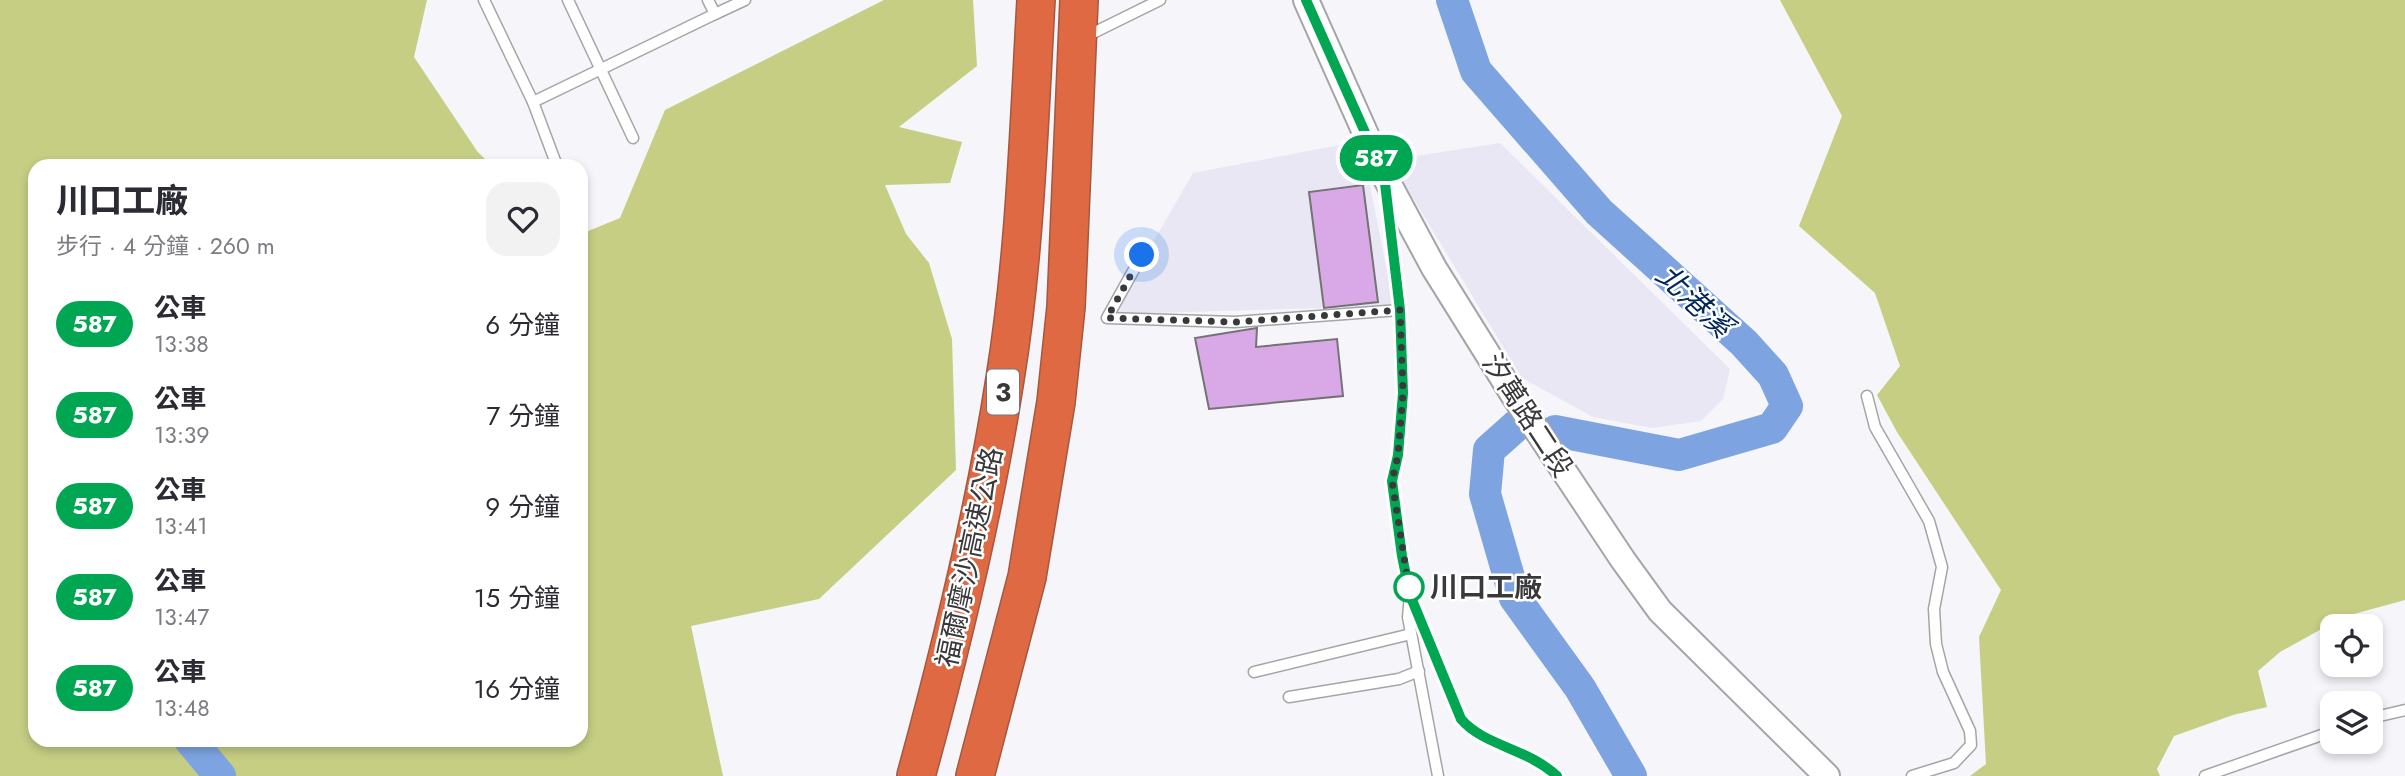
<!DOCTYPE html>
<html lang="zh-TW">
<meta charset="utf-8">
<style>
body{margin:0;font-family:Jost,"Noto Sans TC",sans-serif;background:#f2f2f3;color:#2b2b33;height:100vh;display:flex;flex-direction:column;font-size:26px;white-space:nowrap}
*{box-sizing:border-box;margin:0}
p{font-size:23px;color:#7c7c81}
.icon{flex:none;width:38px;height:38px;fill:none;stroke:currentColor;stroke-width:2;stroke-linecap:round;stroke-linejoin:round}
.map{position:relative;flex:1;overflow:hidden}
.side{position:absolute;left:28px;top:159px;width:560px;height:588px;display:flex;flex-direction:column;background:#fff;border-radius:21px;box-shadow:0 4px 10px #0003}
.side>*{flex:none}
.badge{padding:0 14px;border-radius:23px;font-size:24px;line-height:46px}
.controls{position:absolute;left:2320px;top:614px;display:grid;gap:14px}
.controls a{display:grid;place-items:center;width:63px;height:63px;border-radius:14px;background:#fff;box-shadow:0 4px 10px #0003;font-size:35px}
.you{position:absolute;width:35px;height:35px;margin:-18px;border:5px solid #fff;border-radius:50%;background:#1a73e8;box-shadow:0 0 0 10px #1a73e833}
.map>.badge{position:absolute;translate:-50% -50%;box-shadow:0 0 0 4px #fff}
.round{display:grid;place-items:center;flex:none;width:74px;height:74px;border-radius:21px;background:#f2f2f3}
.headline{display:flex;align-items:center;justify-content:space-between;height:119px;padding:0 28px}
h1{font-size:33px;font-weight:800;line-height:52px}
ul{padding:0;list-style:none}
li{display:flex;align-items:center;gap:21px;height:91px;padding:0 28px}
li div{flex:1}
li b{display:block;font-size:26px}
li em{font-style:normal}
li .badge{min-width:77px;font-weight:700;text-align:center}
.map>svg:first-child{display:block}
.built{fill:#e8e7f3}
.forest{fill:#c5ce83}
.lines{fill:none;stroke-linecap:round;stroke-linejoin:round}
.river{stroke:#7da4e0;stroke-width:32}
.building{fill:#d8a9e6;stroke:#757276;stroke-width:2}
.service-casing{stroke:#a5a5a9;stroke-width:13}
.tertiary-casing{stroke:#a5a5a9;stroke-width:28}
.motorway-casing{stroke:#a45840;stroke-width:40}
.service{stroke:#fff;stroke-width:10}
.tertiary{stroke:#fff;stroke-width:24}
.motorway{stroke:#de6943;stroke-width:37}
.line-casing{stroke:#fff;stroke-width:16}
.line{stroke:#00a651;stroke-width:10}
.walk{stroke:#39393b;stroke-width:7;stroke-dasharray:0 12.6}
.stop-dot{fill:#fff;stroke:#00a651;stroke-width:3.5}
.labels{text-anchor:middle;stroke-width:5;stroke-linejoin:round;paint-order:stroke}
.shield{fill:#fff;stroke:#747476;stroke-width:2}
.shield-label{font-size:26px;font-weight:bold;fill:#39393b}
.street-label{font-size:28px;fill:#39393b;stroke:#fff}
.stop-label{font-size:28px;font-weight:bold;fill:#39393b;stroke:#fff;text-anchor:start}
.water-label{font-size:30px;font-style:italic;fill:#02275b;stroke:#fff}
</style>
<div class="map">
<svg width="2405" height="776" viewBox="0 0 2405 776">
<rect width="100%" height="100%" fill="#f5f5fa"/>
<g class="built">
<polygon points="1361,141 1394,306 1117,314 1152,244 1193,173"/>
<polygon points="1500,143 1730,369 1723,399 1701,421 1652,428 1593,417 1522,378 1390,160"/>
</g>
<g class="forest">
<polygon points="0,0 427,0 414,57 477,151 492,166 35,166 35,740 581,740 581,234 620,218 665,110 884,0 973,0 977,66 899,127 962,142 950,183 885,185 906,234 929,263 952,339 956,470 819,599 691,626 723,776 0,776"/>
<polygon points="1780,0 2405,0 2405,600 2343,617 2280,652 2258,671 2267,707 2233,715 2174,736 2157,769 2160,776 1970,776 1986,764 1979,637 2001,590 1897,432 1877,395 1900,366 1875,293 1799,226 1842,116"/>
</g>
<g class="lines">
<g class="river">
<polyline points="1452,0 1476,71 1599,212 1744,343 1773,375 1787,406 1772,428 1679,455 1555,431"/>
<polyline points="1517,425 1489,450 1485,494 1515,598 1580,688 1631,776"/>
<polyline points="190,740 220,776"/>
</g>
</g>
<g class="building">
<polygon points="1363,185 1378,302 1324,308 1309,192"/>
<polygon points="1257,328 1256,347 1337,339 1343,396 1209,409 1195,338"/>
</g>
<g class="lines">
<defs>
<g id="service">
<polyline points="484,0 533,102 557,166"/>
<polyline points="568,0 633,138"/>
<polyline points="715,14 745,0"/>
<polyline points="1093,33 1160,0"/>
<polyline points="533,102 715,14 708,0"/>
<path d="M1387 196 1400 310 1403 393 1398 455 1392 481 1402 556 1410 595 1461 719C1485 746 1526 748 1557 776"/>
<polyline points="1142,255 1107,318 1235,322 1400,310"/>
<polyline points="1867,396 1875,427 1929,521 1942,567 1934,609 1936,644 1943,672 1970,731 1971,745 1954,763 1912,776"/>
<polyline points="1410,596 1408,617 1438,776"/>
<polyline points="1254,672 1411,634"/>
<polyline points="1289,697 1399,679 1419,671"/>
<polyline points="2371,718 2405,710"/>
<polyline points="2205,776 2333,731"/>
</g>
<polyline id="tertiary" points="1306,0 1384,175 1434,268 1512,393 1623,560 1660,611 1827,776"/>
<g id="motorway">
<path d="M916 776C952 645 984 514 1005 379 1025 256 1029 125 1036 0"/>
<polyline points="975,776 1027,577 1056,402 1066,307 1079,0"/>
</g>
</defs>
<use href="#service" class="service-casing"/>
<use href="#tertiary" class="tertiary-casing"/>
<use href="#motorway" class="motorway-casing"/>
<use href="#service" class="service"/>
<use href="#tertiary" class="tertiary"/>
<use href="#motorway" class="motorway"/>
</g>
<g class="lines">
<defs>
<path id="line" d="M1306 0 1384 175 1400 310 1403 393 1398 455 1392 481 1402 556 1410 595 1461 719C1484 746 1527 748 1557 776"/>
</defs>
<use href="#line" class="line-casing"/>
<use href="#line" class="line"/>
<polyline class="walk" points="1142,255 1107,318 1235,322 1400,310 1403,393 1398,455 1392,481 1410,595 1409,587"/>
</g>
<circle class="stop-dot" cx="1409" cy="587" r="14"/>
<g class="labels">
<rect class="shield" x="987" y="369.5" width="32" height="45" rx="5"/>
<g class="shield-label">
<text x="1003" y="401">3</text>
</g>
<g class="street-label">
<text transform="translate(1528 415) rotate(57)" y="10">汐萬路二段</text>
<text transform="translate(969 557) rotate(-78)" y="10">福爾摩沙高速公路</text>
</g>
<g class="stop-label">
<text x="1430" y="597">川口工廠</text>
</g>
<g class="water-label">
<text transform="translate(1694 301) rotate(43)" y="10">北港溪</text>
</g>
</g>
</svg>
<div class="controls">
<a><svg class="icon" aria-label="locate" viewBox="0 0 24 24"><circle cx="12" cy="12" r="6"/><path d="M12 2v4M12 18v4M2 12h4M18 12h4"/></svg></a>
<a><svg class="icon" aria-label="layers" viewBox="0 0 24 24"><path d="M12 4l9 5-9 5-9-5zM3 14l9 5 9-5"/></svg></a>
</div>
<div class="you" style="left:1142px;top:255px"></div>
<b class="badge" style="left:1376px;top:158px;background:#00a651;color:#fff">587</b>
<section class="side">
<div class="headline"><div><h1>川口工廠</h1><p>步行 · 4 分鐘 · 260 m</p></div><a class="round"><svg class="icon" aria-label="heart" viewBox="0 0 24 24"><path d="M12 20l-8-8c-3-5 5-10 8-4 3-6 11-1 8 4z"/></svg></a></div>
<ul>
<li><span class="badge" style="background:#00a651;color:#fff">587</span><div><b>公車</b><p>13:38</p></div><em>6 分鐘</em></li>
<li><span class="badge" style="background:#00a651;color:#fff">587</span><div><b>公車</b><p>13:39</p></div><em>7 分鐘</em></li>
<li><span class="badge" style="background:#00a651;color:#fff">587</span><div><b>公車</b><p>13:41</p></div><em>9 分鐘</em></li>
<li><span class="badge" style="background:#00a651;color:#fff">587</span><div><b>公車</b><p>13:47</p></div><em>15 分鐘</em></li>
<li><span class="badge" style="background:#00a651;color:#fff">587</span><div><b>公車</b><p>13:48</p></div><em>16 分鐘</em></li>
</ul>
</section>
</div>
